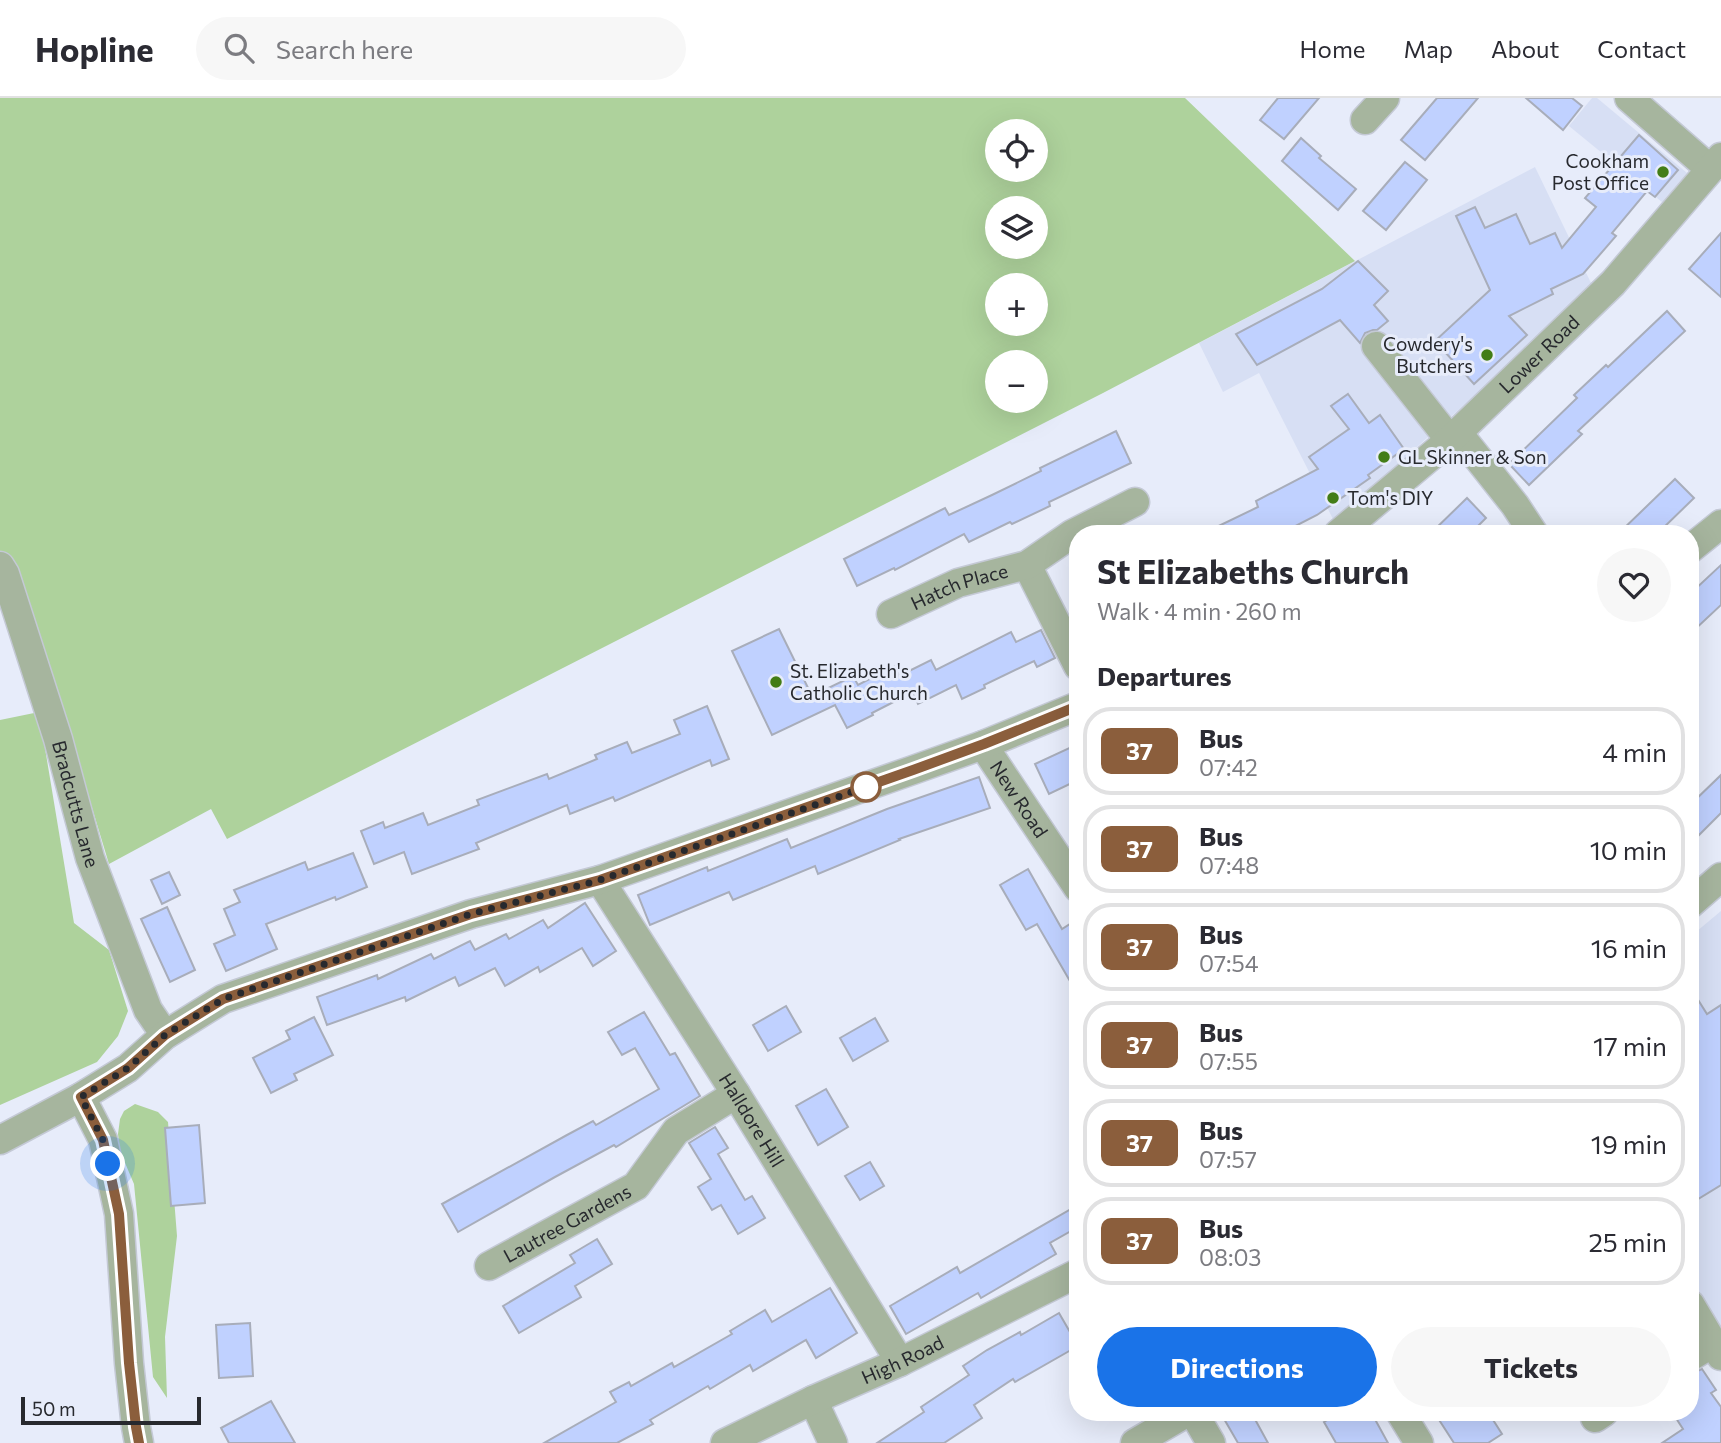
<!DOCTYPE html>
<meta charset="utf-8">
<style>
body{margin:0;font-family:Commissioner,sans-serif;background:#f7f7f7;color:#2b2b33;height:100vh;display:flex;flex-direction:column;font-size:26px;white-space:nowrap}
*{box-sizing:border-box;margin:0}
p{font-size:23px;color:#7c7c81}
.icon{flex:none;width:38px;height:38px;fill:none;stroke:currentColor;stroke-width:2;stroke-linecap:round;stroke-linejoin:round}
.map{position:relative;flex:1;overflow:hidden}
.drawer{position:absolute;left:1069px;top:427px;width:630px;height:896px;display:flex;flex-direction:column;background:#fff;border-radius:28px;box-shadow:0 7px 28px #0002}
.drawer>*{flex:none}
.badge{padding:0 14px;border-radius:10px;font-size:24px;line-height:46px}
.controls{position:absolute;left:985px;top:21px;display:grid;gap:14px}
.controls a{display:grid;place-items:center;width:63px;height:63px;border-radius:50%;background:#fff;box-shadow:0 7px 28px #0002;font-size:35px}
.scale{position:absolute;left:21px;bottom:18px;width:180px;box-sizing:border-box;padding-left:7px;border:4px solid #27292e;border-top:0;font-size:19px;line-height:24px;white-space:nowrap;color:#27292e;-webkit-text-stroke:5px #e7ecfa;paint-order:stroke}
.you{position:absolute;width:35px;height:35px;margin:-18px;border:5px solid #fff;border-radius:50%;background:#1a73e8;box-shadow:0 0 0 10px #1a73e833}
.map>.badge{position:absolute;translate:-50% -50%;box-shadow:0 0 0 4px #fff}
h2{padding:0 28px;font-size:26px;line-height:63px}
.round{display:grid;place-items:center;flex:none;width:74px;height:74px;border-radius:37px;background:#f7f7f7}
.overview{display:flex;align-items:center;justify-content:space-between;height:119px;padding:0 28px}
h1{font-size:33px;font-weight:700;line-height:52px}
.cta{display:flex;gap:14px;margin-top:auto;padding:14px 28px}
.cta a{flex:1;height:80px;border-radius:42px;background:#1a73e8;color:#fff;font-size:28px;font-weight:700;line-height:80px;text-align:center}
.cta a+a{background:#f7f7f7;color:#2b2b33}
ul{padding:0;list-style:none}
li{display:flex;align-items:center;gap:21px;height:88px;margin:0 14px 10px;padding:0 14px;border:4px solid #e1e1e2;border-radius:28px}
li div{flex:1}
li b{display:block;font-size:26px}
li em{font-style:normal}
li .badge{min-width:77px;font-weight:700;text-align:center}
header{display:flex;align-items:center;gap:42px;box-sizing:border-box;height:98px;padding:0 35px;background:#fff;border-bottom:2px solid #e1e1e2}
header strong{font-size:33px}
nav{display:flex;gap:38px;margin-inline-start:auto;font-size:24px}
.search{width:490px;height:63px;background:#f7f7f7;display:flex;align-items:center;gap:18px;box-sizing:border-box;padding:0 24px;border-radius:38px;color:#7c7c81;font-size:26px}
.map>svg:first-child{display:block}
.built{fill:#d7dff4}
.green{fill:#aed29c;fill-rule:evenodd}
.building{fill:#c0d1ff;stroke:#a8adba;stroke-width:2}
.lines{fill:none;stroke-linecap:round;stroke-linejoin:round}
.minor-casing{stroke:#c4c9d5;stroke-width:31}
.minor{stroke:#a6b59e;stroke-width:28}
.line-casing{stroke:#fff;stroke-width:16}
.line{stroke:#8b5e3c;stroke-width:10}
.walk{stroke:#27292e;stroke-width:7;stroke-dasharray:0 12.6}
.poi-dot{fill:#437d16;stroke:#e7ecfa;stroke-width:2.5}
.stop-dot{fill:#fff;stroke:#8b5e3c;stroke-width:3.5}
.labels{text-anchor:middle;stroke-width:6;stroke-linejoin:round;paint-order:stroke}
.poi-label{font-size:19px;fill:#27292e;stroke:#e7ecfa;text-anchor:start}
.street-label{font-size:19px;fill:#27292e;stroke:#e7ecfa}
</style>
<header>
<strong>Hopline</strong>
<div class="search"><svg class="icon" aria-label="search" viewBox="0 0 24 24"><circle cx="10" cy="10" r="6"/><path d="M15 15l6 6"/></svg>Search here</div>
<nav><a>Home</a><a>Map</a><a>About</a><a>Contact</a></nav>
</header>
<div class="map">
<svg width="1721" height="1345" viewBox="0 0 1721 1345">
<rect width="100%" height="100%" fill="#e7ecfa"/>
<g class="built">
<polygon points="1592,0 1597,0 1687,75 1662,104 1569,28"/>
<polygon points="1535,69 1591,185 1537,242 1334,423 1259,275 1223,294 1199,245"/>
<polygon points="1721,813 1721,1231 1691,1178 1690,839"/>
</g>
<g class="green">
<path d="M0 0H1185L1355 163 1103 295 227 741 211 711 109 766 74 650 0 454ZM998 33H1036V72H998ZM998 110H1036V149H998ZM998 187H1036V226H998ZM998 264H1036V303H998Z"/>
<polygon points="39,614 74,825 109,852 128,913 118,938 97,964 0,1007 0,622"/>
<polygon points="135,1006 158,1014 168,1024 177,1138 165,1239 167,1300 153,1279 134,1086 120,1053 118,1036 120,1021 124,1013"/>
</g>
<g class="building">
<polygon points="1278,0 1319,0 1284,41 1260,22"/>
<polygon points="1437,0 1478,0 1425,62 1401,42"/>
<polygon points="1526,0 1572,0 1582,8 1563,32"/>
<polygon points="1639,37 1678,72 1655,99 1647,93 1612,135 1616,138 1583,176 1551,191 1553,196 1509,218 1527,237 1474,286 1435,243 1490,192 1456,118 1475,109 1485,130 1516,116 1530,146 1555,135 1562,150 1596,109 1585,100"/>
<polygon points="1301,40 1321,58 1319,60 1356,91 1338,112 1282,63"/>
<polygon points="1405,64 1427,82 1386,132 1363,113"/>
<polygon points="1721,135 1721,199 1689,171"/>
<polygon points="1358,163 1388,193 1374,207 1388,223 1377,232 1373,232 1365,235 1360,245 1340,222 1257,267 1236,236 1322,191"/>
<polygon points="1667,213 1685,233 1578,333 1582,336 1529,387 1509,366 1577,300 1574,297 1606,267 1608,269"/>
<polygon points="1348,296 1369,325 1380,317 1404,351 1368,377 1370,380 1317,417 1280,436 1202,436 1258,409 1256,403 1318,371 1309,359 1349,331 1331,308"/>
<polygon points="1116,333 1131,365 1049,404 1050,408 1012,426 1010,424 969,444 964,436 895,472 894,470 857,488 844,461 945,410 949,417 992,397 1041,373 1040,370"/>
<polygon points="1675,381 1694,400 1657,436 1618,436"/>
<polygon points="1467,400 1486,420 1470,436 1430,436"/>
<polygon points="1721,467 1721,507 1690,536 1690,496"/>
<polygon points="779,531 812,598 853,578 858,587 895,568 899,578 931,562 936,572 1011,534 1016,544 1041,532 1055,560 1037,569 1034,563 984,587 985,590 962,601 956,587 918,606 913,594 872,615 873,617 847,630 835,607 772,637 732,553"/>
<polygon points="707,608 729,661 712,668 710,662 615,703 613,699 570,716 567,707 476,745 479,751 412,776 404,754 374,766 361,733 383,724 385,730 423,715 428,727 479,707 477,702 547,676 549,681 597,661 595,657 627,644 632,655 680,636 674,622"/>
<polygon points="1078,646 1078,682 1049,696 1035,666"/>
<polygon points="1721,677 1721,715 1690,746 1690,707"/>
<polygon points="979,679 990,710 899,741 900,742 818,776 815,768 733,802 729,794 650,827 638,797 707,769 708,773 787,741 791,750 887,711"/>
<polygon points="353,755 367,789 336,802 335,799 266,826 277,851 226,873 214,846 235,837 224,811 240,804 234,792 305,764 308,772"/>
<polygon points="1028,771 1062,831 1070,826 1078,840 1078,897 1037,826 1026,832 1000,787"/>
<polygon points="169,774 180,797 162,806 151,782"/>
<polygon points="585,805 616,853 593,868 582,850 540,874 538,869 505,888 495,870 459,888 455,879 406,903 405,899 327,927 317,899 377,877 378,881 431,856 434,861 470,843 475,852 506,836 509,841 543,822 548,830"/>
<polygon points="167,809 195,872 170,884 141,821"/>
<polygon points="1690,889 1707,916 1721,907 1721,1087 1690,1106"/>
<polygon points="786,908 801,934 768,953 753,927"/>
<polygon points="644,914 670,957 675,955 700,998 616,1049 614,1047 555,1079 458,1134 442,1106 567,1037 593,1023 596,1027 659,991 635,950 622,957 608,934"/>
<polygon points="314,919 333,957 294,976 297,982 271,995 253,960 290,941 286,933"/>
<polygon points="875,920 888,943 853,963 840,940"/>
<polygon points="826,991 848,1029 818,1047 796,1008"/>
<polygon points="199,1027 205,1105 171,1108 165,1030"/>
<polygon points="715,1029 728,1050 718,1056 745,1102 752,1098 765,1120 738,1136 721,1107 712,1112 698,1089 711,1081 689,1045"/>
<polygon points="870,1064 884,1088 860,1102 845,1078"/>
<polygon points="1078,1107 1078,1129 1050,1145 1056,1156 981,1200 978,1195 906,1236 890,1208 957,1169 960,1175"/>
<polygon points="597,1141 612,1166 575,1188 581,1199 519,1235 503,1208 575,1165 570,1157"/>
<polygon points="830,1190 857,1235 816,1260 806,1242 753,1273 750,1267 710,1291 708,1288 650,1322 653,1326 617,1345 544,1345 616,1304 610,1294 629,1284 631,1288 672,1265 674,1269 732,1236 730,1233 765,1212 772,1224"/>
<polygon points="1059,1215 1078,1248 1015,1284 1013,1281 974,1307 982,1320 944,1345 877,1345 924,1314 921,1309 969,1277 963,1268 987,1252 1020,1234 1021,1237"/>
<polygon points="250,1225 253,1278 219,1280 216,1227"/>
<polygon points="1702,1271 1716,1292 1711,1295 1721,1309 1721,1345 1662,1345 1683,1331 1672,1314 1690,1314 1690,1276"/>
<polygon points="271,1303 295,1345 229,1345 221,1330"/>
<polygon points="1220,1314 1251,1314 1268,1345 1238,1345"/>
<polygon points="1341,1314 1371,1314 1388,1345 1336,1345 1324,1324"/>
<polygon points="1434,1314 1488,1314 1502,1336 1488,1345 1454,1345"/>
</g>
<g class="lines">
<defs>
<g id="minor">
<polyline points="1629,0 1710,71"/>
<polyline points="1365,22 1385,0"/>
<polyline points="1376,248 1450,342"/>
<polyline points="1458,335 1515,407 1534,436"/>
<path id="s1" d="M1338 436 1450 342 1613 185 1721 59"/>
<polyline points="1690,451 1721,426"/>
<polyline points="1027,467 1078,568"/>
<path id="s2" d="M0 468 5 476 58 641 90 760 148 912 165 937"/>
<path id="s3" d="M891 516 958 485 1027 467 1072 436 1135 404"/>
<path id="s4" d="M983 647 1078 790"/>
<path id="s5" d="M600 782 736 996 900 1264"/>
<polyline points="1690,806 1721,779"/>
<polyline points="81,999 103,1042 119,1116 129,1265 136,1329 139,1345"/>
<polyline points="0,1042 81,999 128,970 165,937 223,901 471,816 600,782 913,672 983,647 1078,608"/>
<path id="s6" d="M489 1168 636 1088 676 1033 736 996"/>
<polyline points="1690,1206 1721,1258"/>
<polyline points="1690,1259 1713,1245"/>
<polyline points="813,1302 833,1345"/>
<polyline points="1193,1314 1211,1345"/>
<polyline points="1400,1314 1419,1345"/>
<polyline points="1595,1320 1604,1314"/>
<path id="s7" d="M725 1345 813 1302 900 1264 1078 1175"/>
<polyline points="1135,1345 1188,1314"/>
</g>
</defs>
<use href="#minor" class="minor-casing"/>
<use href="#minor" class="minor"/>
</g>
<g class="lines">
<defs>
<polyline id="line" points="139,1345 136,1329 129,1265 119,1116 103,1042 81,999 128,970 165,937 223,901 471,816 600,782 913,672 984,646 1078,608"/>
</defs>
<use href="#line" class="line-casing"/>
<use href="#line" class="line"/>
<polyline class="walk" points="108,1066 103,1042 81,999 128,970 165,937 223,901 471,816 600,782 866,689"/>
</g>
<g class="poi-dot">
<circle cx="1663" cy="74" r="7"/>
<circle cx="1487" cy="257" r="7"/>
<circle cx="1384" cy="359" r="7"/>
<circle cx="1333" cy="400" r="7"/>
<circle cx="776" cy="584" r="7"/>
</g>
<circle class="stop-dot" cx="866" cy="689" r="14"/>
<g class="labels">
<g class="poi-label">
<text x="1649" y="70" text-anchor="end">Cookham<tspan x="1649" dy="22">Post Office</tspan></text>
<text x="1473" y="253" text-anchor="end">Cowdery's<tspan x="1473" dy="22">Butchers</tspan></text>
<text x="1398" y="366">GL Skinner &amp; Son</text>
<text x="1347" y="407">Tom's DIY</text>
<text x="790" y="580">St. Elizabeth's<tspan x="790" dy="22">Catholic Church</tspan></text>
</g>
<g class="street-label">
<text dy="7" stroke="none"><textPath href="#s1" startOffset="270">Lower Road</textPath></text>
<text dy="7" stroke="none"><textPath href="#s3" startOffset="74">Hatch Place</textPath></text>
<text dy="7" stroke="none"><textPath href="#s4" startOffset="65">New Road</textPath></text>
<text dy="7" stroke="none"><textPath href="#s2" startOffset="250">Bradcutts Lane</textPath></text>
<text dy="7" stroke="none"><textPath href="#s5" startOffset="284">Halldore Hill</textPath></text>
<text dy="7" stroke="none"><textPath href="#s6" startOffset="89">Lautree Gardens</textPath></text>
<text dy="7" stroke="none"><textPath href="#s7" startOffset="196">High Road</textPath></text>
</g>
</g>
</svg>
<div class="controls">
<a><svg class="icon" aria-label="locate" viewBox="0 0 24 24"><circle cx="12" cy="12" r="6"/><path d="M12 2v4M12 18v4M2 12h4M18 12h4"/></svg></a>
<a><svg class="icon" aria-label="layers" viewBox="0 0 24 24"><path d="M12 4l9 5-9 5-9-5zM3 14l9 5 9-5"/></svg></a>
<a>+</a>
<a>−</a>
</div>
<div class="scale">50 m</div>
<div class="you" style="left:108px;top:1066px"></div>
<section class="drawer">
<div class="overview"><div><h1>St Elizabeths Church</h1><p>Walk · 4 min · 260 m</p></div><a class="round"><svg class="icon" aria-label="heart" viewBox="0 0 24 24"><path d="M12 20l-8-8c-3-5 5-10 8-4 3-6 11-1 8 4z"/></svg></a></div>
<h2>Departures</h2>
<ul>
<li><span class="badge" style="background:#8b5e3c;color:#fff">37</span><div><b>Bus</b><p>07:42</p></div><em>4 min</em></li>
<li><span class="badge" style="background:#8b5e3c;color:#fff">37</span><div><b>Bus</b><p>07:48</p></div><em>10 min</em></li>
<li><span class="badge" style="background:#8b5e3c;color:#fff">37</span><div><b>Bus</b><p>07:54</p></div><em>16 min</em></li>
<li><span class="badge" style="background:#8b5e3c;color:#fff">37</span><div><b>Bus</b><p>07:55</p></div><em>17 min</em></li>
<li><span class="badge" style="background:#8b5e3c;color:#fff">37</span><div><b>Bus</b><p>07:57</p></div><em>19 min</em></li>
<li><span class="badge" style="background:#8b5e3c;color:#fff">37</span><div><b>Bus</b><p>08:03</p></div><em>25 min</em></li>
</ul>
<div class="cta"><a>Directions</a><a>Tickets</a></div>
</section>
</div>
